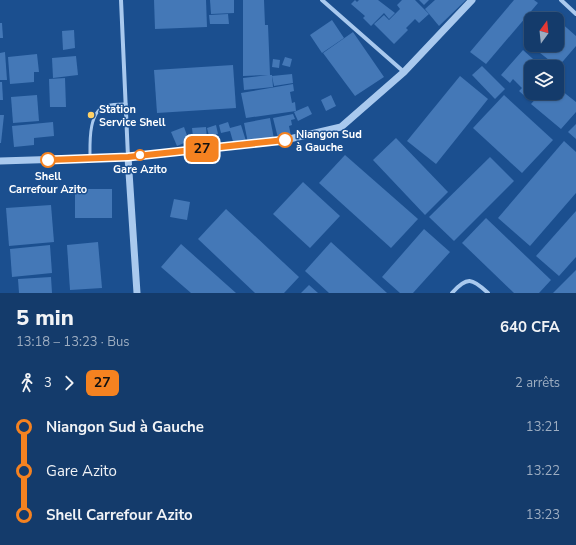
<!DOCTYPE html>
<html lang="fr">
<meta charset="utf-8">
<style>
body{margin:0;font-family:"Nunito Sans",sans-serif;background:#1d4271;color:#f1f3f6;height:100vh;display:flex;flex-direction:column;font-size:15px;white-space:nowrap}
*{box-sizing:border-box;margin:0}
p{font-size:13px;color:#9dadc1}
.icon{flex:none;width:22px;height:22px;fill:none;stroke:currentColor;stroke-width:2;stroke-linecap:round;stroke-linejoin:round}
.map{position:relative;height:293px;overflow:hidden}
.side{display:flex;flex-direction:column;background:#143b6b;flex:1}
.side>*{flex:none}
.badge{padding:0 8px;border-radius:6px;font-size:14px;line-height:26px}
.needle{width:26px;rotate:15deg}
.fabs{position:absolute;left:524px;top:12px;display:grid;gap:8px}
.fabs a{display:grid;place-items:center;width:40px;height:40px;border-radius:8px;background:#143b6b;box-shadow:0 1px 3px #0004,0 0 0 1px #33557e;font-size:20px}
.map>.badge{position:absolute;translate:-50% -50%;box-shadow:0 0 0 2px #fff}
.legs{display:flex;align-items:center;gap:6px;height:44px;padding:0 16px;font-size:13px}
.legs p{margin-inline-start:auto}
.headline{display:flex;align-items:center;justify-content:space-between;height:68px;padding:0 16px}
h1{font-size:22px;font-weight:800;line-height:30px}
ul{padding:0 16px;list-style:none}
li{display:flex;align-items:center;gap:14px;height:44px;font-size:15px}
li i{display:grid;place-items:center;width:6px;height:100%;margin:0 5px;background:currentColor}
li i::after{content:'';width:10px;height:10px;margin:-5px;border:3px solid;border-radius:50%;background:#143b6b}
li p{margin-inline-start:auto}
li:first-child i{background:linear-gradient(#0000 50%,currentColor 0)}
li:last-child i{background:linear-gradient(currentColor 50%,#0000 0)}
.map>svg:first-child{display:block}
.building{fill:#4478b7}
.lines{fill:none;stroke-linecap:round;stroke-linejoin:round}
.service{stroke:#a9c9ee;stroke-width:3}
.minor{stroke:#a9c9ee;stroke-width:4}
.tertiary{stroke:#a9c9ee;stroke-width:7}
.line-1-casing{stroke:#fff;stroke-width:9}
.line-1{stroke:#f58220;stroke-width:6}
.poi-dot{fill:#ffd166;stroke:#1b4f8f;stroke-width:1.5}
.stop-1-dot{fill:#fff;stroke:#f58220;stroke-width:2}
.labels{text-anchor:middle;stroke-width:3;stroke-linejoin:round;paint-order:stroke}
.poi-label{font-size:11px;font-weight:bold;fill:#fff;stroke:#1b4f8f;text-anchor:start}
.stop-label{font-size:11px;font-weight:bold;fill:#fff;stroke:#1b4f8f}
</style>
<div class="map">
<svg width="576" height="293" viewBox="0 0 576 293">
<rect width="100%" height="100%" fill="#1b4f8f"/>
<g class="building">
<polygon points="154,0 206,0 207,27 155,29"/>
<polygon points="210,0 234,0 234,13 211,14"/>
<polygon points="243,0 264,0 265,25 268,25 270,75 272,75 273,87 244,90 243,78 268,75 243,76"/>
<polygon points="355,0 357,2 359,0 378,0 395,13 389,19 384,13 371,26 363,18 365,16 351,4"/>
<polygon points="402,0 415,0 429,14 419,23 415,19 406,28 408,30 394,44 374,24 384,15 389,20 400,9 397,5"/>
<polygon points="419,0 429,0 424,5"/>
<polygon points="435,0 466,0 439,26 425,9"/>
<polygon points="514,0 534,0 538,3 486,64 470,52"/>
<polygon points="228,14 229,24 210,24 209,15"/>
<polygon points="332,20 344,38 322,53 310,35"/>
<polygon points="559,21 576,36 576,46 558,67 535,49 538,45 557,45 557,23"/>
<polygon points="0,23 2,23 3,38 0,38"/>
<polygon points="74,30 75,48 63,50 62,31"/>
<polygon points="353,32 384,77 355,96 323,53"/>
<polygon points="523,50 542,67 531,67 531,93 536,93 529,100 519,91 522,88 513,79 510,83 501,75"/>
<polygon points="5,52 7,80 0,80 0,53"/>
<polygon points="37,54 39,72 34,72 34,82 10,84 8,57"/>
<polygon points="76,56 78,75 53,78 52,58"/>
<polygon points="285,57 292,59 290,67 282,65"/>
<polygon points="273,59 280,60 279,68 272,67"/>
<polygon points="233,65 236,108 157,113 154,70"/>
<polygon points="482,66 505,89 495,99 472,75"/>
<polygon points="292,74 293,83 274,86 272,76"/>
<polygon points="460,76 488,99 436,164 407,141"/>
<polygon points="65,78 66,107 50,107 49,79"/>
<polygon points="0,82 2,82 3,100 0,100"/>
<polygon points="293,84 294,91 290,92 292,103 295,102 296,111 246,118 241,93"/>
<polygon points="557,87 576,102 576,112 561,129 531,104 541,93 557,93"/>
<polygon points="37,95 39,121 13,123 11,97"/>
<polygon points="331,95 336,106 326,111 321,100"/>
<polygon points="504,95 553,140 522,173 473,128"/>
<polygon points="308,106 312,114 298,121 294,112"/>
<polygon points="293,114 295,119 291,120 292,125 289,126 291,136 278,138 273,118"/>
<polygon points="0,115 4,115 1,143 0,143"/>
<polygon points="270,118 274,139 248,143 244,123"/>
<polygon points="53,122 54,136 34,138 34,145 14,147 12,126"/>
<polygon points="228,122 230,128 241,125 246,141 234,145 230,131 221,133 219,125"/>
<polygon points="576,124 576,139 568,132"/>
<polygon points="216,125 218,134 209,136 207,128"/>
<polygon points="184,127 189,141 177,146 171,132"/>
<polygon points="206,127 207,139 205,146 197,146 199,136 193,137 192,128"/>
<polygon points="396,138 448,192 425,215 373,160"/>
<polygon points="564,141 576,152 576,193 530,246 498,218"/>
<polygon points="345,155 418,219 391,248 319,183"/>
<polygon points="490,157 514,181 454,241 429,217"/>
<polygon points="303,182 340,216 310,248 273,214"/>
<rect x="75" y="189" width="37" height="29"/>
<polygon points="174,199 190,202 187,220 170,217"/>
<polygon points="51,205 54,242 9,246 6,208"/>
<polygon points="226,209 299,277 284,293 255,293 198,239"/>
<polygon points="576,211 576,257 559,276 536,256"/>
<polygon points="486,218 551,280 539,293 514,293 462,243"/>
<polygon points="424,229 450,252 413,293 400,293 382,277"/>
<polygon points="98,242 102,288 70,290 67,245"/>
<polygon points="331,242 387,293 329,293 305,271"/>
<polygon points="181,244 236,293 191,293 161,267"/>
<polygon points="50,245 52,273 12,277 10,249"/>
<polygon points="576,270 576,293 553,293"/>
<polygon points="51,277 52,293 19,293 18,279"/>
<polygon points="309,285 318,293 301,293"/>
</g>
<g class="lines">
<path class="service" d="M90 158C90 144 88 111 106 106 112 104 119 104 126 104"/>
<g class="minor">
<polyline points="121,0 128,157"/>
<polyline points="322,0 404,72"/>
<polyline points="561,0 576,14"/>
<path d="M452 293C467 276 472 278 488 293"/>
</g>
<g class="tertiary">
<polyline points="128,157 137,293"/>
<polyline points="0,161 128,157 285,140 341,127 404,72 472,0"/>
</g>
</g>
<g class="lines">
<defs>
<polyline id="line-1" points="48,160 128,157 285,140"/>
</defs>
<use href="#line-1" class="line-1-casing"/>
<use href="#line-1" class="line-1"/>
</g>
<circle class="poi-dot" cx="91" cy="115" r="4"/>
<g class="stop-1-dot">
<circle cx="285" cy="140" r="7"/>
<circle cx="140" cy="155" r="5"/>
<circle cx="48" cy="160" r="7"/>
</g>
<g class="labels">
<g class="poi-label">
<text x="99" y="113">Station<tspan x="99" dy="13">Service Shell</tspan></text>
</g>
<g class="stop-label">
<text x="296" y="138" text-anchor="start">Niangon Sud<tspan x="296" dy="13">à Gauche</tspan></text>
<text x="140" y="173">Gare Azito</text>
<text x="48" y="180">Shell<tspan x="48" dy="13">Carrefour Azito</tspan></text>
</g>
</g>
</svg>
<div class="fabs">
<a><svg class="needle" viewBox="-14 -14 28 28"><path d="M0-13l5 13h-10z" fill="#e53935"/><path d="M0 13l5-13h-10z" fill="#9dadc1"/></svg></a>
<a><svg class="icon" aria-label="layers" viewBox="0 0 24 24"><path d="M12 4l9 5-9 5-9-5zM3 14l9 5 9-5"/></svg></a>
</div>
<b class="badge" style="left:202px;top:149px;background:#f58220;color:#111">27</b>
</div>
<section class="side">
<div class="headline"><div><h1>5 min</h1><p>13:18 – 13:23 · Bus</p></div><b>640 CFA</b></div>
<div class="legs"><svg class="icon" aria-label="walk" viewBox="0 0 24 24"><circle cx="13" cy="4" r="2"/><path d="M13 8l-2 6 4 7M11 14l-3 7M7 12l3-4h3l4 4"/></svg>3<svg class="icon" aria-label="forward" viewBox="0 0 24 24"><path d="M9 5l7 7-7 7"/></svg><b class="badge" style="background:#f58220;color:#111">27</b><p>2 arrêts</p></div>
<ul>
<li><i style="color:#f58220"></i><b>Niangon Sud à Gauche</b><p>13:21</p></li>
<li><i style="color:#f58220"></i><span>Gare Azito</span><p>13:22</p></li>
<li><i style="color:#f58220"></i><b>Shell Carrefour Azito</b><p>13:23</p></li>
</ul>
</section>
